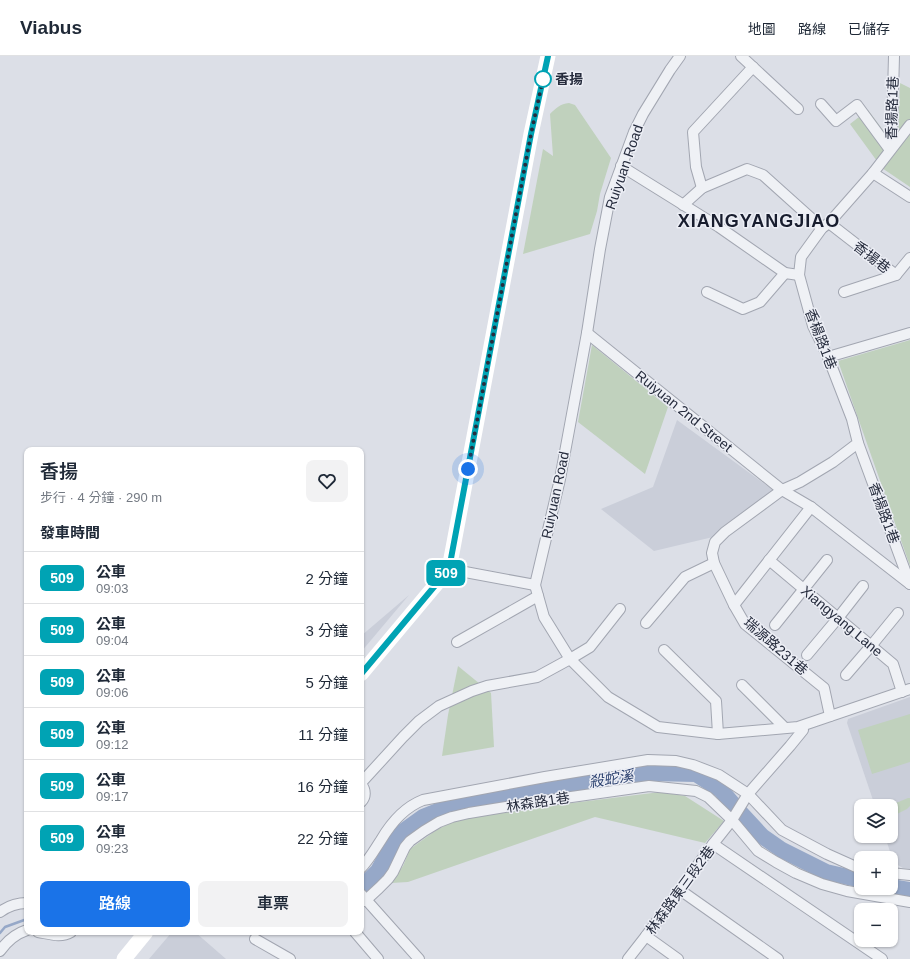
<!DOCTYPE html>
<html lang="zh-TW">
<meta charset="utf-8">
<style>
body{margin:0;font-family:Helvetica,"Noto Sans TC",sans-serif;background:#f2f2f3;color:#1f2937;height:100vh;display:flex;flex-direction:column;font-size:15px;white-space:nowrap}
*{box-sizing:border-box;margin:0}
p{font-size:13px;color:#747a83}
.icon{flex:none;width:22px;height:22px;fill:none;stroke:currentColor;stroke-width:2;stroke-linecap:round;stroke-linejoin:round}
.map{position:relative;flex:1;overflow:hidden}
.sheet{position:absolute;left:24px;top:391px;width:340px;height:488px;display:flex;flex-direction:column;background:#fff;border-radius:8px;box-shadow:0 1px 3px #0004}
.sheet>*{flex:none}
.badge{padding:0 8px;border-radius:6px;font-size:14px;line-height:26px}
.tools{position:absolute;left:854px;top:743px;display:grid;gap:8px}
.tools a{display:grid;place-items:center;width:44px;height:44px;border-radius:8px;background:#fff;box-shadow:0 1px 3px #0004;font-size:20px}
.you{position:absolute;width:20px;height:20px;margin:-10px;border:3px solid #fff;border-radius:50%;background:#1a73e8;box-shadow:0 0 0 6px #1a73e833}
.map>.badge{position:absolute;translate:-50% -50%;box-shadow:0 0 0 2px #fff}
h2{padding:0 16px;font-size:15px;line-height:36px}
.round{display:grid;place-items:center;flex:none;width:42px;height:42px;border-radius:8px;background:#f2f2f3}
.overview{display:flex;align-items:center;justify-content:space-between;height:68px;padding:0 16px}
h1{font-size:19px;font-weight:600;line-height:30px}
.button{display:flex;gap:8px;margin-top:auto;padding:8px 16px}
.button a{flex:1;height:46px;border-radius:8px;background:#1a73e8;color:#fff;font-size:16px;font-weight:600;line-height:46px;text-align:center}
.button a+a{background:#f2f2f3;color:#1f2937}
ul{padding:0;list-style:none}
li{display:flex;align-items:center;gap:12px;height:52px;padding:0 16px;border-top:1px solid #e0e1e3}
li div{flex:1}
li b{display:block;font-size:15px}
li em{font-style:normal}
li .badge{min-width:44px;font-weight:700;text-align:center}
header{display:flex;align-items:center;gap:24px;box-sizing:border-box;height:56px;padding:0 20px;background:#fff;border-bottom:1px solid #e0e1e3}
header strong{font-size:19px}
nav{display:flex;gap:22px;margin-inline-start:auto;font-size:14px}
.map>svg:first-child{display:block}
.built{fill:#caced9}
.green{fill:#c0d1bd}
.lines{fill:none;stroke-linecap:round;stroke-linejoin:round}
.stream{stroke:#96a8c8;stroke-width:2.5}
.river{stroke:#96a8c8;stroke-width:16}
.street-casing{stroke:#a2a6b1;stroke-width:12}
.street{stroke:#eff1f5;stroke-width:10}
.secondary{stroke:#fff;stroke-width:15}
.line-casing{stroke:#fff;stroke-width:9}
.line{stroke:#00a3b4;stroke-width:6}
.walk{stroke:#262c3d;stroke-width:4;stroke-dasharray:0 7.2}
.stop-dot{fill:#fff;stroke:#00a3b4;stroke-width:2}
.labels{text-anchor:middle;stroke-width:3;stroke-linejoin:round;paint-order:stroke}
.stop-label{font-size:14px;font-weight:bold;fill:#262c3d;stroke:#eceef5;text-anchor:start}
.street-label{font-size:14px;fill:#262c3d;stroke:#eceef5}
.water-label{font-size:15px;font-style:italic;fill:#304572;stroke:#eceef5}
.district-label{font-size:18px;font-weight:bold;letter-spacing:1px;fill:#181d2e;stroke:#eceef5}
</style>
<header>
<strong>Viabus</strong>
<nav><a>地圖</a><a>路線</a><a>已儲存</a></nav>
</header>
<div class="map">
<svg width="910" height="903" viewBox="0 0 910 903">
<rect width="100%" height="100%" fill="#dcdfe7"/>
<g class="built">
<polygon points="677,364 773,434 721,472 713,481 654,495 601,453 653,431"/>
<polygon points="409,539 361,596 361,580"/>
<polygon points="910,641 910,813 903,812 896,808 892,802 885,780 891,780 891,750 875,750 847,667 848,663"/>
<polygon points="172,876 195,876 226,903 149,903"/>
</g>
<g class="green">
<polygon points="900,27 910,32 910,131 882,112 850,68 868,54 897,93 898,77"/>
<path d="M569 47 575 49 611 102 600 138 597 155 590 178 523 198 543 93 553 100 550 58C556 52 560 48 569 47Z"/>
<polygon points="910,284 910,510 838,305"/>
<polygon points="592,289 668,351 645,418 578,366"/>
<polygon points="458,610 491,637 494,691 442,700 448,659"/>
<polygon points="910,658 910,706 872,718 858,674"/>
<polygon points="660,736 685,740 724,765 705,787 595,761 408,826 391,827 403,810 410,793 435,775 450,767 485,758"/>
<polygon points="908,742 910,742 910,750 907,753 897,758 894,754 894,749 896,747"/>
</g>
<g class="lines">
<polyline class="stream" points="0,877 5,871 27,863"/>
<g class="river">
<polyline points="361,830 365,828 378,815 398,779 423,761 448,751 650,717 696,718 721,734 738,754 762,780 782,794 826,816 861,824"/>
<polyline points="891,831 910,834"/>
</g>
<defs>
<g id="street">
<polyline points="680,0 670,14 643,58 634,76 610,141 600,193 587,277 560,423 535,529 544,561 570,603 608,641 658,671 718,678 798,671 910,633"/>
<polyline points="741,0 798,53"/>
<polyline points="821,48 836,65 857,49 890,94"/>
<polyline points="890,94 892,75 894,0"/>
<polyline points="621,110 719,171 785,217 799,219"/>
<polyline points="873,117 910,141"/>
<polyline points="702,132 696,111 693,76 753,11"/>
<polyline points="683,149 702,132 747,113 763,119 822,172"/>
<polyline points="829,167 896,219"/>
<polyline points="707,236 743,253 760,246 785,217"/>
<polyline points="844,236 896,219 910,202"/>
<polyline points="587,277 782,434 811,451 910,528"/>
<polyline points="828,301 910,277"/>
<polyline points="858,387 910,528"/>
<polyline points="769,504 893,608 902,636"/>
<polyline points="449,513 535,529"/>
<polyline points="734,549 811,451"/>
<polyline points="646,567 685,521 714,507"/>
<polyline points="775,569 827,504"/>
<polyline points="457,586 538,540"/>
<polyline points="664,594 716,645 718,678"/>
<polyline points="807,599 838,562 863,530"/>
<polyline points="846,619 871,590 898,557"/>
<polyline points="742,629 785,672"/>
<polyline points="830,660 824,632 745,568 734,549 714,507 712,497 715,486 725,476 782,434 800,426 833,406 858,387 852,363 828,301 813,270 799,219 801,201 822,172 829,167 873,117 910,69"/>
<polyline points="361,727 403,681 419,665 439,650 472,635 487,630 537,621 570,603 590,591 620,553"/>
<path d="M361 728C366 734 366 741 361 746"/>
<polyline points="713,788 882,903"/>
<path d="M361 812C369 804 375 793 381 784 391 767 405 751 423 744L545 721 648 704 676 705 693 709 719 719 748 738 782 774 827 798 856 811 861 812"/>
<polyline points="891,817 910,819"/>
<polyline points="680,834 778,903"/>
<polyline points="361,838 419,903"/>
<polyline points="361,846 366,844 379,832 388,823 393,816 405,791 410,785 424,775 439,766 452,761 469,757 536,746 649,730 696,735 708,741 732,764 758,795 776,806 796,817 822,828 847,835 910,846"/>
<path d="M0 856C8 850 17 847 27 847"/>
<path d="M38 876C50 878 61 882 71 876"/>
<polyline points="355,876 378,903"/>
<polyline points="646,880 678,903"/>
<polyline points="255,883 290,903"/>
<path d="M0 895C7 885 15 878 27 874"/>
<polyline points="628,903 646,880 713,788 732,764 748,738 790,690 803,674"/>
</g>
</defs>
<use href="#street" class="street-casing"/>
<use href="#street" class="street"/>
<g class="secondary">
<polyline points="361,618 449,513 531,78 548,0"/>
<polyline points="124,903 146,876"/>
</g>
</g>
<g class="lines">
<defs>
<polyline id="line" points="361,618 449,513 531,78 548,0"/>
</defs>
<use href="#line" class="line-casing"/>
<use href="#line" class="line"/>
<polyline class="walk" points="468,413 531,78 543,23"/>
</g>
<circle class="stop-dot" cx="543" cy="23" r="8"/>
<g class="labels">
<g class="stop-label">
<text x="555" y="28">香揚</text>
</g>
<g class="street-label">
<text transform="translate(892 52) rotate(-88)" y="5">香揚路1巷</text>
<text transform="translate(624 111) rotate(-71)" y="5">Ruiyuan Road</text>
<text transform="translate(872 201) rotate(38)" y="5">香揚巷</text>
<text transform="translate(821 283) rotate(69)" y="5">香楊路1巷</text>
<text transform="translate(684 355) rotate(39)" y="5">Ruiyuan 2nd Street</text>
<text transform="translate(555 439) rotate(-78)" y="5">Ruiyuan Road</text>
<text transform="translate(884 457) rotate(70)" y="5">香揚路1巷</text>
<text transform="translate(842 565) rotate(40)" y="5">Xiangyang Lane</text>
<text transform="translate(776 590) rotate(41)" y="5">瑞源路231巷</text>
<text transform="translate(538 746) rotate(-9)" y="5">林森路1巷</text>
<text transform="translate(680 834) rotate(-54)" y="5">林森路東三段2巷</text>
</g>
<g class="water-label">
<text transform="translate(611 723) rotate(-9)" y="5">殺蛇溪</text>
</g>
<g class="district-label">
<text x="759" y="171">XIANGYANGJIAO</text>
</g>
</g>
</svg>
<div class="tools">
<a><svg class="icon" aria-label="layers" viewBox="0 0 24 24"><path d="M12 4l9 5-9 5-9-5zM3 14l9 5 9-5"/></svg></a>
<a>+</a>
<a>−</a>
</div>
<div class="you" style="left:468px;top:413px"></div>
<b class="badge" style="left:446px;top:517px;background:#00a3b4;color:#fff">509</b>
<section class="sheet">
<div class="overview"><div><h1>香揚</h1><p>步行 · 4 分鐘 · 290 m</p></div><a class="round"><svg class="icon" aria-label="heart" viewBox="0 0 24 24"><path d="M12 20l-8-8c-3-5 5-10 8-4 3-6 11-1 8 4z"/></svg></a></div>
<h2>發車時間</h2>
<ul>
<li><span class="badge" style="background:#00a3b4;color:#fff">509</span><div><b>公車</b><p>09:03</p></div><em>2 分鐘</em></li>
<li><span class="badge" style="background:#00a3b4;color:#fff">509</span><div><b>公車</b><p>09:04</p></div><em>3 分鐘</em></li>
<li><span class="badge" style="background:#00a3b4;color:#fff">509</span><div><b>公車</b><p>09:06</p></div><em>5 分鐘</em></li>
<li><span class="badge" style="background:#00a3b4;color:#fff">509</span><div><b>公車</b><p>09:12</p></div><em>11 分鐘</em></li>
<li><span class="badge" style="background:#00a3b4;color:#fff">509</span><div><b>公車</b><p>09:17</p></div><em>16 分鐘</em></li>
<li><span class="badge" style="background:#00a3b4;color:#fff">509</span><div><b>公車</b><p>09:23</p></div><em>22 分鐘</em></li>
</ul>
<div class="button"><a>路線</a><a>車票</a></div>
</section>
</div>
